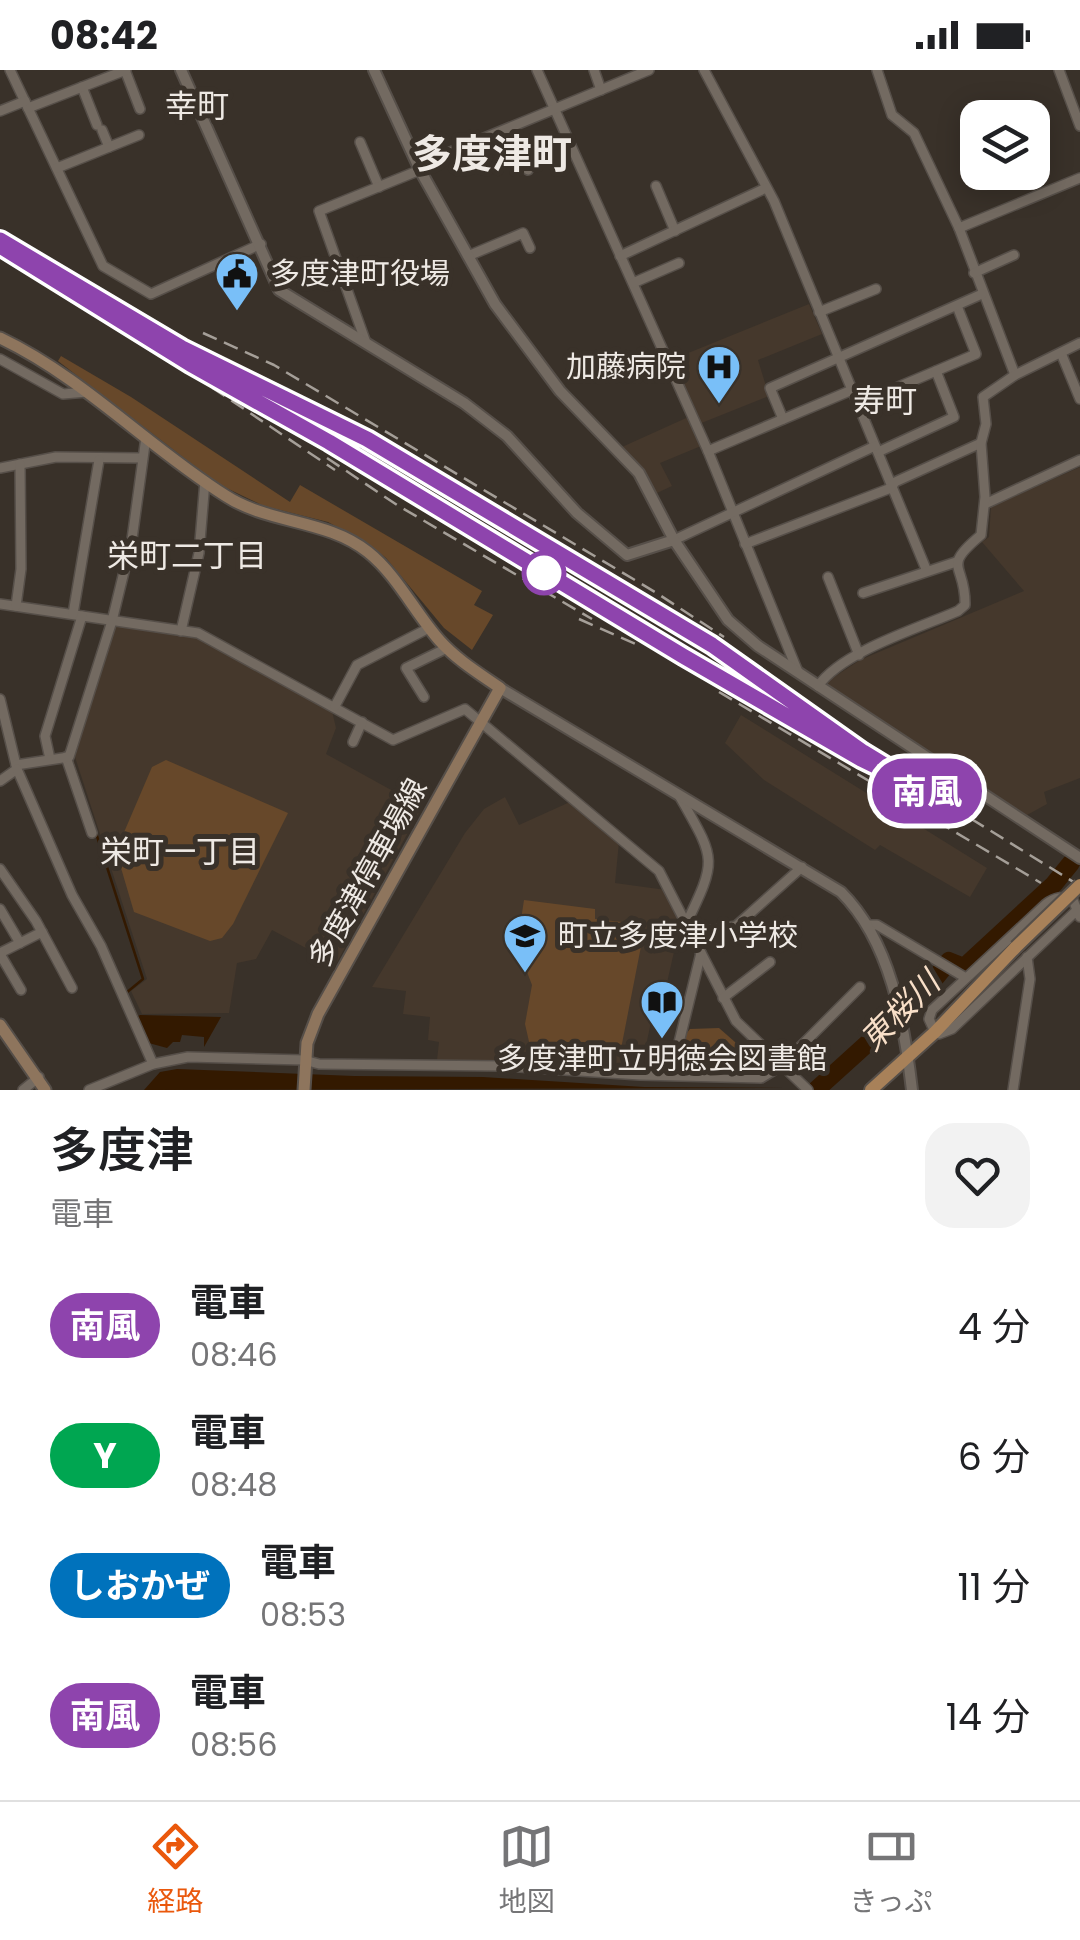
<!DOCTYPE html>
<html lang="ja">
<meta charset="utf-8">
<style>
body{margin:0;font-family:Poppins,"Noto Sans JP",sans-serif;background:#f2f2f2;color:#202124;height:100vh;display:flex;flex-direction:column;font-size:38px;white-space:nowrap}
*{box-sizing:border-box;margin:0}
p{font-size:32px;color:#757577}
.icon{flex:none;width:55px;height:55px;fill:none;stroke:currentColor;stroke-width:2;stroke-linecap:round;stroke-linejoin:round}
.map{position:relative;height:1020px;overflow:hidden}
.panel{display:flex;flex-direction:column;background:#fff;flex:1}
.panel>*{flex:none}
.badge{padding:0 20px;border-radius:32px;font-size:35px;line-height:65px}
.buttons{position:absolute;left:960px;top:30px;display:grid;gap:20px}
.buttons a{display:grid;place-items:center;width:90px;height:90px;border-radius:20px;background:#fff;box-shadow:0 5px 25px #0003;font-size:50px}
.map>.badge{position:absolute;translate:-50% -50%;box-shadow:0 0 0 5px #fff}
.round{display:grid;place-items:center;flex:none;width:105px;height:105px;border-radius:30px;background:#f2f2f2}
.head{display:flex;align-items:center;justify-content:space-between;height:170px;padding:0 50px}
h1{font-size:48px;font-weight:600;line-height:75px}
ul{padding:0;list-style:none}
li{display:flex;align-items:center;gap:30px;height:130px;padding:0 50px}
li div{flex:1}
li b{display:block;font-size:38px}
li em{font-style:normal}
li .badge{min-width:110px;font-weight:700;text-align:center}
.status{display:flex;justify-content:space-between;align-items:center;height:70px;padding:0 50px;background:#fff;direction:ltr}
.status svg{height:28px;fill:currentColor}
.tabs{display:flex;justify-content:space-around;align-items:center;height:140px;border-top:2px solid #e0e0e0;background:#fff;font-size:28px;color:#757577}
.tabs a{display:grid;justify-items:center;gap:5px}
.tabs .current{color:#ea580c}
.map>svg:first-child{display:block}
.built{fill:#45382c}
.green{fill:#67482a}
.water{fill:#331900}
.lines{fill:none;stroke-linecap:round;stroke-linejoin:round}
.stream{stroke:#331900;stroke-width:2.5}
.river{stroke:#331900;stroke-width:18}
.minor-casing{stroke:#564f49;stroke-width:12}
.tertiary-casing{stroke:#564f49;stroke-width:14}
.secondary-casing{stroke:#564f49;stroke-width:15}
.primary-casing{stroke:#564f49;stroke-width:16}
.minor{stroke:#736a61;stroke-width:9}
.tertiary{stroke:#736a61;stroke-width:10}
.secondary{stroke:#8e755d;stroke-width:11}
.primary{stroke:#a88159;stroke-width:12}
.rail{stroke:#a59f98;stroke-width:2.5;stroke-dasharray:15 8;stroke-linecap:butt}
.primary-bridge-casing{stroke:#564f49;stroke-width:16;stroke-linecap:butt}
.primary-bridge{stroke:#a88159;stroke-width:12}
.line-casing{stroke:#fff;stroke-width:22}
.line{stroke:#8e44ad;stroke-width:15}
.stop-dot{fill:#fff;stroke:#8e44ad;stroke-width:5}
.labels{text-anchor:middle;stroke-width:10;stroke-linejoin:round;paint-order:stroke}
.poi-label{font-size:30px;fill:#eee9e4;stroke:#393129;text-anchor:start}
.street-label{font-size:30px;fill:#eee9e4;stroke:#393129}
.neighbourhood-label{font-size:32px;fill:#eee9e4;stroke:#393129}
.water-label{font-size:32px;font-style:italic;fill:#f8dfc8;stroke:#393129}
.district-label{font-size:40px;font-weight:bold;fill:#eee9e4;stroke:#393129}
</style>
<div class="status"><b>08:42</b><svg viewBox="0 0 49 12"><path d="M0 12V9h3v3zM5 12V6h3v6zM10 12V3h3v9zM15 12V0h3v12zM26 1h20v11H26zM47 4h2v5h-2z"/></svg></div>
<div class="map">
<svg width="1080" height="1020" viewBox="0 0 1080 1020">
<rect width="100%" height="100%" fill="#393129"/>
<g class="built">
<polygon points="809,234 822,264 758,290 769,326 694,356 701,376 660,393 672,416 657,423 622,377 695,344 671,290"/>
<polygon points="1080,397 1080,708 1044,722 1047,734 1027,745 849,633 828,616 828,611 860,590 1024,521 982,472 989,467 991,437"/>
<polygon points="114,555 197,568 332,641 336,658 326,684 422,737 336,894 272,860 256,889 237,893 229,943 142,944 131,921 147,909 75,687"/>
<polygon points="741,645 987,798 970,827 880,775 875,780 764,710 725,673"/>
<polygon points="505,727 519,755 570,732 619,772 615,813 666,820 681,851 659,948 651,952 641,999 499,990 437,990 439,972 428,970 430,947 403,944 406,921 372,917 465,763 484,739"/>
</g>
<g class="green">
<polygon points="61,286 131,327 290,432 300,415 482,521 474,535 493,545 472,580 444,558 386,488 367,473 328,452 264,436 218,414 58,291"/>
<polygon points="166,690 288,743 233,854 222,868 210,871 134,842 116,781 152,697"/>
<polygon points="524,830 595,839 595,849 622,852 622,858 644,861 620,984 530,976 525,954 532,915 517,876"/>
<polygon points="719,958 760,994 761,999 757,1003 680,997 686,964 690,959"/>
</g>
<g class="water">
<polygon points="140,945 221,947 204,977 204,967 182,965 180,972 173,972 167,978 145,972 135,948"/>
<polygon points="177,999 354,1006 483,1007 644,1017 784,1018 144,1020 160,1002"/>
</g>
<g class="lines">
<g class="stream">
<polyline points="72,690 81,718"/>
<polyline points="96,763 143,909 126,923 138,948"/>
</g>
<polyline class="river" points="816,1020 880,962 888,943 910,926 924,922 949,891 964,897 1054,814 1071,793"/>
<defs>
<g id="minor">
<polyline points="10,0 103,196 151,224 261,174"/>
<polyline points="125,0 140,39"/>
<polyline points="537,0 708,381 798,602"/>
<polyline points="594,0 601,20"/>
<polyline points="704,0 774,131 926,499"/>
<polyline points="877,0 892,45 914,63 959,158 1015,305"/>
<polyline points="1059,0 1080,56"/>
<polyline points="82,17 97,55"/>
<polyline points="28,38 126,0"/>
<polyline points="0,41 25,31"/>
<polyline points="512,59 528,100"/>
<polyline points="102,60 109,77"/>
<polyline points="360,72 379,117"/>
<polyline points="57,98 139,65"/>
<polyline points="656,116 675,161"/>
<polyline points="959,158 1080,108"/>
<polyline points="468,186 523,163 530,178"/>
<polyline points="620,186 766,118"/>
<polyline points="974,203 1014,185"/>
<polyline points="633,213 679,193"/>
<polyline points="819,242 876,219"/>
<polyline points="365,270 319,141 420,100 426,92 649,0"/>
<polyline points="1061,283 1080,329"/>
<polyline points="0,289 63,324 87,322"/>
<polyline points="858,334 976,284 957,236"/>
<polyline points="783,349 770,318 982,224"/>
<polyline points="708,381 852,320"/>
<polyline points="878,382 954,347 936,301"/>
<polyline points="0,398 56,387 142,388"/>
<polyline points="985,434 1080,390"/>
<polyline points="674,470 875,376"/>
<polyline points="745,474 891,418 895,412 981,373"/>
<polyline points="828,507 859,585"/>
<polyline points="863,523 956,492"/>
<polyline points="0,534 198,563 393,670 465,639 659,801 736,951 808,1020"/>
<polyline points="16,536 21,499 20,394"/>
<polyline points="73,544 99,390"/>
<polyline points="181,561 199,483 205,411"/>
<path d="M818 616C843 581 919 558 958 541L965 535C966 493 940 499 981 465L985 427 981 373 986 354 983 327 1015 305 1080 273"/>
<polyline points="424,627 406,598 447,578"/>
<polyline points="0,629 17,699 0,711"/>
<polyline points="335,636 357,595 429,558"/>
<polyline points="353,672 362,652"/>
<polyline points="66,687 92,763"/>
<polyline points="50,689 45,666 82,546"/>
<polyline points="16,695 69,687 112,551 132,469 146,367"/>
<polyline points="17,699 72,825 101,876 153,994"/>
<path d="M680 727C715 789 718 788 687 852"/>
<polyline points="0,799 36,851 72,918"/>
<polyline points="0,839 20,873"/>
<path d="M1075 842 952 959 939 964 935 962 929 949 932 940 1046 834C1055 827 1062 826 1073 830L1080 847"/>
<polyline points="868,855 877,855 966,908"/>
<polyline points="692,864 736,856 802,797"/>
<polyline points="0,883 42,862"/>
<polyline points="0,884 21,920"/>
<polyline points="723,928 770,892"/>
<polyline points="671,1005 701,883"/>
<polyline points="23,1020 39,1007"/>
<polyline points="89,1020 153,994 188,987 304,990 319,994 503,996 640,1005 761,1008 781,996 860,917"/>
<polyline points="1013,1020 1030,909 1027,887"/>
</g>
<g id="tertiary">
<polyline points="181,0 279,220 464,333 507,366 577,443 627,485 674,470"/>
<polyline points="374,0 420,100 495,234 560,321 639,403 674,470 728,550 758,576 1080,788"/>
<path d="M500 618 841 822C891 872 904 952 912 1020"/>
</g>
<g id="secondary">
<path d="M0 268C84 308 148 377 226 426 269 454 327 449 368 482 397 505 415 543 440 571 457 590 480 604 500 618L318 944 307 973 304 1020"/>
<polyline points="0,955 45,1020"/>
</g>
<polyline id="primary" points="871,1020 935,962 1016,877"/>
</defs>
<use href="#minor" class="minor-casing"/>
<use href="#tertiary" class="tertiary-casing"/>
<use href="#secondary" class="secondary-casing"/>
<use href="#primary" class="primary-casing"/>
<use href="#minor" class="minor"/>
<use href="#tertiary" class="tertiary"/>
<use href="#secondary" class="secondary"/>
<use href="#primary" class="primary"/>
<g class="rail">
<polyline points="0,176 191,294"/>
<polyline points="203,263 274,295 655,522 724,567"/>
<polyline points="182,278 367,369 712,575 863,682 1080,816"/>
<polyline points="174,292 335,400"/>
<polyline points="221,311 794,649"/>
<polyline points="327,388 397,435 592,549"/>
<polyline points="579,549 640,576"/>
<polyline points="719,622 1041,813"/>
<polyline points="776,649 840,676"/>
</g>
<defs>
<polyline id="primary-bridge" points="1016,877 1080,815"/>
</defs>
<use href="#primary-bridge" class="primary-bridge-casing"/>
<use href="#primary-bridge" class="primary-bridge"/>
</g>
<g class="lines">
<defs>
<polyline id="line" points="0,170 182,278 367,369 712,575 863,682 929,722 861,689 683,586 329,372 190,294 0,176"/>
</defs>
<use href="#line" class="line-casing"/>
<use href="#line" class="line"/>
</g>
<defs>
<symbol id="civic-pin" viewBox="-11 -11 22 30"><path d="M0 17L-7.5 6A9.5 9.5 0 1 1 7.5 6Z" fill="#79bff8" stroke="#393129"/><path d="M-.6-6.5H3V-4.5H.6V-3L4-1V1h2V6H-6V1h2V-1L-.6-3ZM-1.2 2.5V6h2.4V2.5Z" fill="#111"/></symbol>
<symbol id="hospital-pin" viewBox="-11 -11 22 30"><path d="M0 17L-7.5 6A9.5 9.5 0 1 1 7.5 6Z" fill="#79bff8" stroke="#393129"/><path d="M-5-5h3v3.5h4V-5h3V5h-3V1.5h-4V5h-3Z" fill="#111"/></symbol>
<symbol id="school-pin" viewBox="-11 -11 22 30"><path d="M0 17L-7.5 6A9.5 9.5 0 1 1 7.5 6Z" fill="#79bff8" stroke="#393129"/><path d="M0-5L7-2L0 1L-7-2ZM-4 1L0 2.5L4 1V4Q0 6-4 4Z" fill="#111"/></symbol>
<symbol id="library-pin" viewBox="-11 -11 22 30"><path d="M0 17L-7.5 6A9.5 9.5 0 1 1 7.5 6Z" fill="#79bff8" stroke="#393129"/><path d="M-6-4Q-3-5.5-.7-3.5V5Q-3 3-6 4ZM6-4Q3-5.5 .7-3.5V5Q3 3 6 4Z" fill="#111"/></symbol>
</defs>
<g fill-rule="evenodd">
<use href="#civic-pin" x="212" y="179" width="50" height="68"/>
<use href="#hospital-pin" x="694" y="272" width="50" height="68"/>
<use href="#school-pin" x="500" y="841" width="50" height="68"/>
<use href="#library-pin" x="637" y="907" width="50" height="68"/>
</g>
<circle class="stop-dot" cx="544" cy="503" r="20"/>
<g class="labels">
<g class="poi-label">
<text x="270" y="214">多度津町役場</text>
<text x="686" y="307" text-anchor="end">加藤病院</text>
<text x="558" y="876">町立多度津小学校</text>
<text x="662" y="999" text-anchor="middle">多度津町立明徳会図書館</text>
</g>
<g class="street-label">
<text transform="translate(368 803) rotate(-61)" y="10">多度津停車場線</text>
</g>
<g class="neighbourhood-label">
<text x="197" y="47">幸町</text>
<text x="885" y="342">寿町</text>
<text x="187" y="497">栄町二丁目</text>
<text x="180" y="793">栄町一丁目</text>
</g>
<g class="water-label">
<text transform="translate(900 941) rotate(-45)" y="11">東桜川</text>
</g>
<g class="district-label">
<text x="492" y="98">多度津町</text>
</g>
</g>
</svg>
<div class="buttons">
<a><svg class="icon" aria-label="layers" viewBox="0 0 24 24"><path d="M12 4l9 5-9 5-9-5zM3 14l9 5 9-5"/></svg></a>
</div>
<b class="badge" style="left:927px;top:721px;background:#8e44ad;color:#fff">南風</b>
</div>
<section class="panel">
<div class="head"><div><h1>多度津</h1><p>電車</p></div><a class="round"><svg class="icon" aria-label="heart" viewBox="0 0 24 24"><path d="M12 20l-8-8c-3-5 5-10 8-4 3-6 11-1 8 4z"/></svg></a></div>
<ul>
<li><span class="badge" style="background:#8e44ad;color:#fff">南風</span><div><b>電車</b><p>08:46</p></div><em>4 分</em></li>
<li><span class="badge" style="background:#00a651;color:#fff">Y</span><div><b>電車</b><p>08:48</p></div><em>6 分</em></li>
<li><span class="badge" style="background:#0072bc;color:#fff">しおかぜ</span><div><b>電車</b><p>08:53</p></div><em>11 分</em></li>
<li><span class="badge" style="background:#8e44ad;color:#fff">南風</span><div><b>電車</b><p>08:56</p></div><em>14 分</em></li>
</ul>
</section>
<nav class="tabs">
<a class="current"><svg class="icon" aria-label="directions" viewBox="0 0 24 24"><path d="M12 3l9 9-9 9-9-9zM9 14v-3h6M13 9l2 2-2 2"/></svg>経路</a>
<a><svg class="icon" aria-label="map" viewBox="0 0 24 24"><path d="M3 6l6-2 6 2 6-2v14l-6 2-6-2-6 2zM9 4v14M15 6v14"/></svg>地図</a>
<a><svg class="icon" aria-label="tickets" viewBox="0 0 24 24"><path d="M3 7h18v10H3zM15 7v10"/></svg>きっぷ</a>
</nav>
